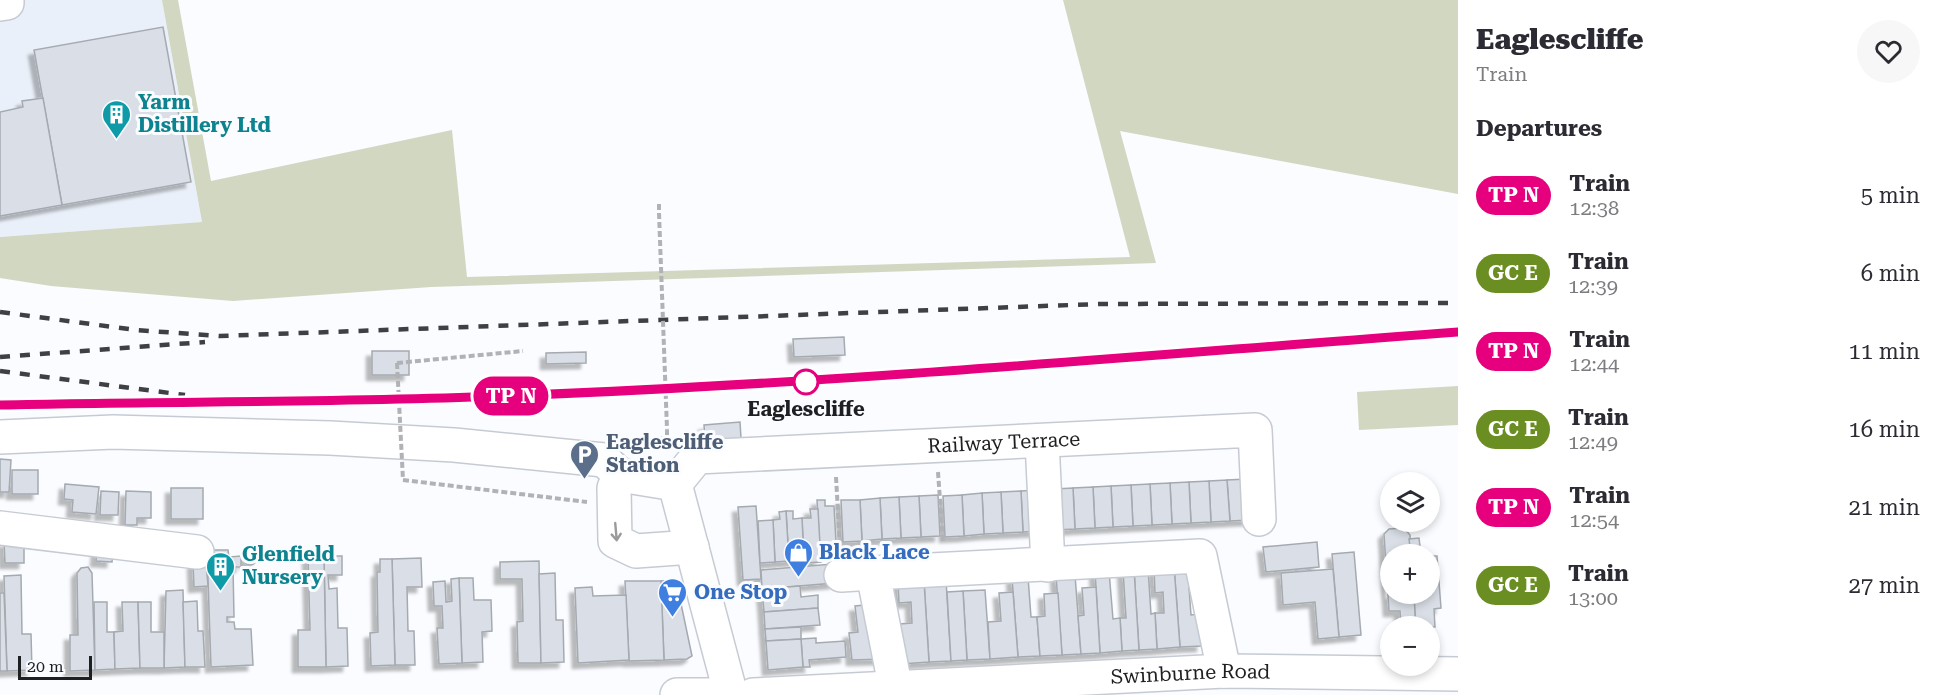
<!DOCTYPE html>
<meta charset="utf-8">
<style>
body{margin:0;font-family:"Roboto Serif",serif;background:#f7f7f7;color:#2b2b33;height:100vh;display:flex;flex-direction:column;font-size:22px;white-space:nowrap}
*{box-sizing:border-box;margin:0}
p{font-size:20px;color:#7c7c81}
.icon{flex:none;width:33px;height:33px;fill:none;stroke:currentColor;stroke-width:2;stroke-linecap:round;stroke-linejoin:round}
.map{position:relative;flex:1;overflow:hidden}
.sheet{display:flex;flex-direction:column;background:#fff;width:480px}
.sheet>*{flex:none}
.badge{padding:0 12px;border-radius:20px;font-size:21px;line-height:39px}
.tools{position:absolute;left:1380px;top:472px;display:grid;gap:12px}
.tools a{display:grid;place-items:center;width:60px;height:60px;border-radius:50%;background:#fff;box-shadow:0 3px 9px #0003;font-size:30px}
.scale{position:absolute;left:18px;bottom:15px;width:74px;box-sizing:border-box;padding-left:6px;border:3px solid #1d1f21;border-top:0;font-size:16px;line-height:21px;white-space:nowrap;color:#1d1f21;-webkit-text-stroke:4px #fafcff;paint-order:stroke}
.map>.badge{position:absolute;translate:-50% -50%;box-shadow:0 0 0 3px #fff}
h2{padding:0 18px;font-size:22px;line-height:54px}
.round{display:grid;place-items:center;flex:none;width:63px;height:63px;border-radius:32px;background:#f7f7f7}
.head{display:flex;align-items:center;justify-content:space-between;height:102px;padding:0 18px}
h1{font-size:28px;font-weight:800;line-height:45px}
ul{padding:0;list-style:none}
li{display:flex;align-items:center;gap:18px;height:78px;padding:0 18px}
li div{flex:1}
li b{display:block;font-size:22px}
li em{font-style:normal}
li .badge{min-width:66px;font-weight:700;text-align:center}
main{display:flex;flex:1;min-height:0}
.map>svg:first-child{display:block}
.built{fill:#eaf0f9}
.green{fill:#d1d7c1}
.building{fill:#dadfe7;stroke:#a5aab1;stroke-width:1.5;filter:url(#shadow)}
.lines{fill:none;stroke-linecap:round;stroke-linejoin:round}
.minor-casing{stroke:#c6cbd3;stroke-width:36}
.path{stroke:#b0b2b5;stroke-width:4;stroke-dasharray:6 3;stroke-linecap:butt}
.minor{stroke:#fff;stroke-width:33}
.rail{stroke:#3e4043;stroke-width:4.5;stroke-dasharray:10 10;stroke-linecap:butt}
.path-bridge{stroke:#b0b2b5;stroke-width:4;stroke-dasharray:6 3;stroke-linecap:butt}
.oneway{stroke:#999a9b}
.line-casing{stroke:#fff;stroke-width:14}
.line{stroke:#e6007e;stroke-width:9}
.stop-dot{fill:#fff;stroke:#e6007e;stroke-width:3}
.labels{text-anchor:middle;stroke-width:6;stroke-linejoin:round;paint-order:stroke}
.culture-label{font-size:20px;font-weight:bold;fill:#0d838f;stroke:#fafcff;text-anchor:start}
.stop-label{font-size:20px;font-weight:bold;fill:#1d1f21;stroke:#fafcff}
.service-label{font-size:20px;font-weight:bold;fill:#4e5e75;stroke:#fafcff;text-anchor:start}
.street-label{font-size:20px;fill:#1d1f21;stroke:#fafcff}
.shop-label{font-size:20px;font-weight:bold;fill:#366cbe;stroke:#fafcff;text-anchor:start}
</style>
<main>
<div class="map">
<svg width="1458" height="695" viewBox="0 0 1458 695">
<defs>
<filter id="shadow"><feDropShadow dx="-5.5" dy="5.5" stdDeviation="1.5" flood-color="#0004"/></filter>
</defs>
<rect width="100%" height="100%" fill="#fafcff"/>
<polygon class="built" points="0,0 162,0 202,222 0,237"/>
<g class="green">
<polygon points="162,0 178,0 211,181 452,130 467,277 1130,257 1063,0 1458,0 1458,194 1120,131 1156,263 431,287 233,301 51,286 0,278 0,237 202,222"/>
<polygon points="1458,386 1458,425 1359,430 1357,392"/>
</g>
<g class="building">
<polygon points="163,27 191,182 62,205 34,50"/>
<polygon points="43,98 62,205 0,216 0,112 23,107 22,101"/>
<polygon points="844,337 845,355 794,357 793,339"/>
<rect x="372" y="351" width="37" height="24"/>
<polygon points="586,352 586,363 546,364 546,353"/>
<polygon points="740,422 741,438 705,441 704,425"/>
<polygon points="0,459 11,460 9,492 0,492"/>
<rect x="12" y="470" width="26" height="24"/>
<polygon points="1247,479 1249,520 1230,521 1227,480"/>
<polygon points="1227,480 1230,521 1211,522 1209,481"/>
<polygon points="1209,481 1211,522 1191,523 1189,482"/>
<polygon points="1189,482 1191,523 1172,524 1170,483"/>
<polygon points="1170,483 1172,524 1152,525 1150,484"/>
<polygon points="65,484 99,487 96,514 72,512 73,500 64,499"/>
<polygon points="1150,484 1152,525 1133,526 1131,485"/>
<polygon points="1131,485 1133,526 1113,527 1111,486"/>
<polygon points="1111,486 1113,527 1095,528 1093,487"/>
<polygon points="1093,487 1095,528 1075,529 1073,488"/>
<rect x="171" y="488" width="32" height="31"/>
<polygon points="1073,488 1075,529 1056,530 1054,489"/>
<polygon points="1040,490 1042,531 1023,532 1021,491"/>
<polygon points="101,491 119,492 118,515 100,515"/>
<polygon points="126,491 151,492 151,518 137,518 137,525 125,525"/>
<polygon points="1021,491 1023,532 1003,533 1001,492"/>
<polygon points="1001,492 1003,533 984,534 982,493"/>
<polygon points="982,493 984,534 964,536 962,495"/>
<polygon points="938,495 940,536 921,537 919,496"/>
<polygon points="962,495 964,536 945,537 943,496"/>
<polygon points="919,496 921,537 901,538 899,497"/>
<polygon points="899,497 901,538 882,539 880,498"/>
<polygon points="880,498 882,539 862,541 860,500"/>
<polygon points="817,500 825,500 825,506 834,506 836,543 832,543 833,552 820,553"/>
<polygon points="841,500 860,500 862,541 843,542"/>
<polygon points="756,506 761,579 743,580 738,507"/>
<polygon points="810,509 818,509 821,562 804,563 802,518 811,518"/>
<polygon points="786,511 793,511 793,519 802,518 804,560 789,561"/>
<polygon points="786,511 789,561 775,562 773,520 780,519 779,512"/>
<polygon points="773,520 775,562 760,563 758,521"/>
<polygon points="1404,528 1410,535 1411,555 1390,555 1390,594 1414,594 1416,627 1401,627 1400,611 1389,611 1384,534 1389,529"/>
<polygon points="1419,538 1421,555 1411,555 1409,539"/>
<polygon points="4,542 24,542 24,563 5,563"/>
<polygon points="1317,542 1319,567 1266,572 1263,547"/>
<polygon points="97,549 113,550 112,562 96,561"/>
<polygon points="207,550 228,550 229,557 241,556 241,567 233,567 234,617 227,617 227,622 234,622 235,629 251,629 253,665 211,667"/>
<circle cx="250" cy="558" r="7"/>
<polygon points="1354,552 1361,635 1339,637 1332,554"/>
<polygon points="324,556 342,556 342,575 328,575 329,589 337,588 338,628 347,628 348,666 326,667"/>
<polygon points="324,556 326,667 298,667 298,630 310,630 308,557"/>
<polygon points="1430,556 1437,556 1441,608 1434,609 1435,627 1416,627 1414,594 1430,594"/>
<polygon points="421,558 422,587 407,587 408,631 414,631 415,665 395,665 392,559"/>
<polygon points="380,559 392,559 395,665 371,666 370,633 378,632 377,572 380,572"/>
<polygon points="539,561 541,663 518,663 517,622 523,621 522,579 500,579 500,562"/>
<polygon points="206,562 208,586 194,587 193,563"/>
<polygon points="833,564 835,583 762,589 761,570"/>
<polygon points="1198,565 1200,588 1189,588 1191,615 1200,614 1202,646 1180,647 1174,566"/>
<polygon points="1174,566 1180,647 1157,649 1155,613 1164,613 1163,592 1155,593 1154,568"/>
<polygon points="88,567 92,573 95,670 70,671 70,635 78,635 77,573 81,568"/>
<polygon points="1148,568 1151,614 1155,613 1157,649 1139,650 1134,569"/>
<polygon points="1134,569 1139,650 1122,651 1120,618 1126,618 1123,570"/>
<polygon points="1333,569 1339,637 1318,639 1315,602 1283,605 1281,573"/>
<polygon points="1095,571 1109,571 1113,619 1120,618 1122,651 1100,653"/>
<polygon points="555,573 556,620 563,620 564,662 541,663 539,574"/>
<polygon points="21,575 22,634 31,634 32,670 7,671 4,576"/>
<polygon points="1075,575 1081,654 1062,655 1056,576"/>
<polygon points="1028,577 1031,617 1037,617 1040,656 1018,657 1012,578"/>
<polygon points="459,578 473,578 474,600 491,600 492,631 482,632 483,662 462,663"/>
<polygon points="459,578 462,663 439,664 437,628 443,628 442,606 434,606 433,582 445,581 446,602 452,601 451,579"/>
<polygon points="676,580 692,656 687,659 664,660 661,581"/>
<polygon points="946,580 951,661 929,662 924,581"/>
<polygon points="625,581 661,581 664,660 629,661"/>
<polygon points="924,581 929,662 901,664 899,624 912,623 911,602 899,603 898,582"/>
<polygon points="800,586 801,597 818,595 818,608 764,612 762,589"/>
<polygon points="592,587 593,596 626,595 629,660 578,663 575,588"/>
<polygon points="1096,587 1100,653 1081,654 1078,616 1084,615 1082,588"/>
<polygon points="183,590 185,667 164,668 166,591"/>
<polygon points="985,590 990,659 967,660 963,591"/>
<polygon points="963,591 967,660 951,661 947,592"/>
<polygon points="1013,592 1018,657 990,659 988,622 1001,621 999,593"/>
<polygon points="0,593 4,593 7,671 0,671"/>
<polygon points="1058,593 1062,655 1040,656 1037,617 1045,616 1044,594"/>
<polygon points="197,601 198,631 203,631 205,667 185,667 183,602"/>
<polygon points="94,602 107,602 107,632 114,632 115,669 95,670"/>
<polygon points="122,602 138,602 140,668 115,669 114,632 123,631"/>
<polygon points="138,602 151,602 151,632 164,632 164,668 140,668"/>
<polygon points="875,604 885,659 852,660 849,633 858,632 855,606"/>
<polygon points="818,608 820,625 765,629 764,612"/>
<polygon points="801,627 801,639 766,641 765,629"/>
<polygon points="816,638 816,643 845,641 846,657 809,660 810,667 803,667 801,639"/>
<polygon points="801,639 803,667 768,670 766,641"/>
</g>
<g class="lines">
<defs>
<g id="minor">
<polyline points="0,4 7,3 7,0"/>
<polyline points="0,437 113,432 330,438 454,445 604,460 620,475 675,484"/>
<polyline points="1042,441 1048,565"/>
<polyline points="620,475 614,488 615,541 636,551 692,547"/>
<path id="s1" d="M675 484 697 457 1255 430 1259 519"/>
<polyline points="675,484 731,695"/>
<polyline points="0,528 197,552"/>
<polyline points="841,575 873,573"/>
<polyline points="677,695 727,695"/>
<path id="s2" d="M753 695 1224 671 1458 674"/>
<polyline points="897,695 873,573 1200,556 1224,671"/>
</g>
</defs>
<use href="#minor" class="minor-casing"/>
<g class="path">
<polyline points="659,204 659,213"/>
<polyline points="397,363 523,351"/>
<polyline points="639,450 648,439 667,438 667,429"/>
<polyline points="938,472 943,542"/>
<polyline points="836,477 840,547"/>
<polyline points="403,480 587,502"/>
</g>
<use href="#minor" class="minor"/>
<g class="rail">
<polyline points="0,312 136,330 219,336 1099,304 1458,303"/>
<polyline points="0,357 205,342"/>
<polyline points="0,371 185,395"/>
<path d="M0 405C279 401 558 397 836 380 1044 367 1251 348 1458 332"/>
</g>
<g class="path-bridge">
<polyline points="659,213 667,429"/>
<polyline points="397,363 403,480"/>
</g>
</g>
<defs><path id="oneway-shaft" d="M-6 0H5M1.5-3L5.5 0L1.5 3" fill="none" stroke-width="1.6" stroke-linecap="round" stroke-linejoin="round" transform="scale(1.5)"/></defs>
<use class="oneway" href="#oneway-shaft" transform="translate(616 532) rotate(85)"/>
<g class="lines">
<defs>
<path id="line" d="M0 405C176 401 352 403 528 395 839 383 1148 355 1458 332"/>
</defs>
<use href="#line" class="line-casing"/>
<use href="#line" class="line"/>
</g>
<defs>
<symbol id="building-pin" viewBox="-11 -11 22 30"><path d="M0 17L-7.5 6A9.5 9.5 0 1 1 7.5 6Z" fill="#0f9aa8" stroke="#fafcff"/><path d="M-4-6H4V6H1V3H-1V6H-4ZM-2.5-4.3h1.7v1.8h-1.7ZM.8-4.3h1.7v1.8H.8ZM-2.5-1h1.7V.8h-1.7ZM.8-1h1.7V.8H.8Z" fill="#fff"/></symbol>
<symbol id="parking-pin" viewBox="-11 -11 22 30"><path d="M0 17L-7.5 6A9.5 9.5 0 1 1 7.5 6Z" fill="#5c6f8a" stroke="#fafcff"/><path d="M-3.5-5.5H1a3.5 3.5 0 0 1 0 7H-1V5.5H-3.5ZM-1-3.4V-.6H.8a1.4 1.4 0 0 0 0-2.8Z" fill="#fff"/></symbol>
<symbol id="shop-pin" viewBox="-11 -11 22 30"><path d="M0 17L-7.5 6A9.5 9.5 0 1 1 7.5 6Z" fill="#3f7fe0" stroke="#fafcff"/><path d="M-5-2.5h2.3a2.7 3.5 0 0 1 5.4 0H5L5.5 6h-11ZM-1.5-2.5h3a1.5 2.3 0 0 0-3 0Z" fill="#fff"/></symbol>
<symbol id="supermarket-pin" viewBox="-11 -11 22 30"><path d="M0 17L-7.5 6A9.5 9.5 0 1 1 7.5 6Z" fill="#3f7fe0" stroke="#fafcff"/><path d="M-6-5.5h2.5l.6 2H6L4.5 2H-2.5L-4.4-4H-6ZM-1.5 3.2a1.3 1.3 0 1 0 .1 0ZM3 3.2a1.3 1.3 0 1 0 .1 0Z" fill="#fff"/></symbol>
</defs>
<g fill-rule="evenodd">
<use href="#building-pin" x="100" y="98" width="33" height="45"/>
<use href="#parking-pin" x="568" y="438" width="33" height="45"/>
<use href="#shop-pin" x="782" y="536" width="33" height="45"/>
<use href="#building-pin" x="204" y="550" width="33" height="45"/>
<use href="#supermarket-pin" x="656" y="576" width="33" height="45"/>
</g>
<circle class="stop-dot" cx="806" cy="382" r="12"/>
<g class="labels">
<g class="culture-label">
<text x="138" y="109">Yarm<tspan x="138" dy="23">Distillery Ltd</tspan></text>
<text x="242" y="561">Glenfield<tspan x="242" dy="23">Nursery</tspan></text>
</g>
<g class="stop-label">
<text x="806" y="416">Eaglescliffe</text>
</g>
<g class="service-label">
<text x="606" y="449">Eaglescliffe<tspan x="606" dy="23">Station</tspan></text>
</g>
<g class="street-label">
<text dy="7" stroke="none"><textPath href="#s1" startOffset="342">Railway Terrace</textPath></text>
<text dy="7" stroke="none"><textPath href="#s2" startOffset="438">Swinburne Road</textPath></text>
</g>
<g class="shop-label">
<text x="819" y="559">Black Lace</text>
<text x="694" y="599">One Stop</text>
</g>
</g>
</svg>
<div class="tools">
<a><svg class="icon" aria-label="layers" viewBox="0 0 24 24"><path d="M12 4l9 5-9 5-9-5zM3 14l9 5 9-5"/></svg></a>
<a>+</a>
<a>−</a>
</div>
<div class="scale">20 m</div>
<b class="badge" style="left:511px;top:396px;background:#e6007e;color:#fff">TP N</b>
</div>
<section class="sheet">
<div class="head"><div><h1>Eaglescliffe</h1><p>Train</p></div><a class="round"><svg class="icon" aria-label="heart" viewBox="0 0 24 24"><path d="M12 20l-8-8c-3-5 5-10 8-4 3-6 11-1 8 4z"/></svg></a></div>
<h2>Departures</h2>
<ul>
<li><span class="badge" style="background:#e6007e;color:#fff">TP N</span><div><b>Train</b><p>12:38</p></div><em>5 min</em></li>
<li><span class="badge" style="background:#6b8e23;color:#fff">GC E</span><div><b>Train</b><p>12:39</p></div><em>6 min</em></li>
<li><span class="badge" style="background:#e6007e;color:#fff">TP N</span><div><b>Train</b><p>12:44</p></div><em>11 min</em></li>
<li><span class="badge" style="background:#6b8e23;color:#fff">GC E</span><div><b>Train</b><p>12:49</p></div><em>16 min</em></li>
<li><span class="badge" style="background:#e6007e;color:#fff">TP N</span><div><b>Train</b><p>12:54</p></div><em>21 min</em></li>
<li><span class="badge" style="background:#6b8e23;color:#fff">GC E</span><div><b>Train</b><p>13:00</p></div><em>27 min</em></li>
</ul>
</section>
</main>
